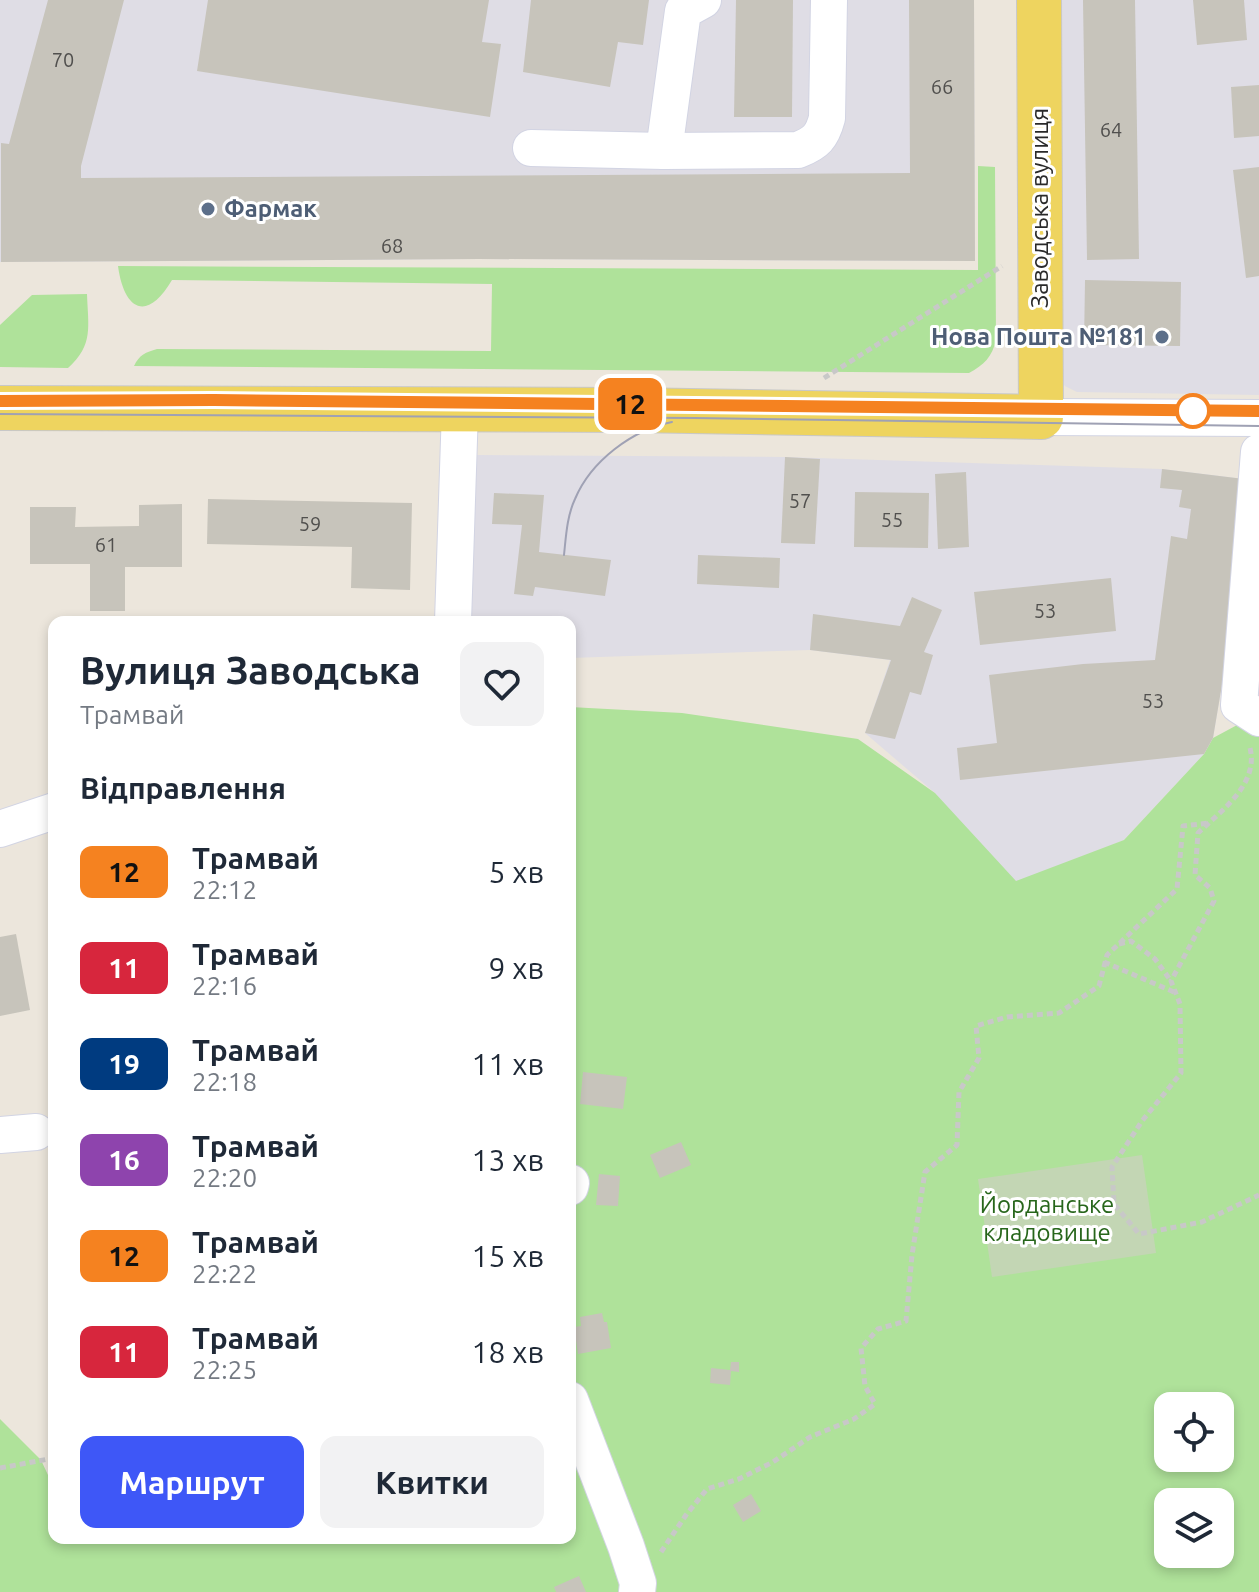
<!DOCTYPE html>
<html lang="uk">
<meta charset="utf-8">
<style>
body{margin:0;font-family:Ubuntu,sans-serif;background:#f2f2f3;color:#1f2937;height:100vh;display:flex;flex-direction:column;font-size:30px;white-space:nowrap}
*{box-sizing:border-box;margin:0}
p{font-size:26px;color:#747a83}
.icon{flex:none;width:44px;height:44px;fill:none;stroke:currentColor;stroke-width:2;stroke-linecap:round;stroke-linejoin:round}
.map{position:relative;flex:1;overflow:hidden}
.side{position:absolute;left:48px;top:616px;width:528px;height:928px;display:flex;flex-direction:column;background:#fff;border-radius:16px;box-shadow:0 4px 12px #0003}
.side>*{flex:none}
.badge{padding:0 16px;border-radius:12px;font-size:28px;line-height:52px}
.buttons{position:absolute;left:1154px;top:1392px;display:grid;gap:16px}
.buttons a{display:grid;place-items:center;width:80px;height:80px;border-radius:16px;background:#fff;box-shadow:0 4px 12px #0003;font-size:40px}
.map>.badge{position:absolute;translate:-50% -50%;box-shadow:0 0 0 4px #fff}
h2{padding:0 32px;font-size:30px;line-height:72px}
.round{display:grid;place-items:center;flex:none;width:84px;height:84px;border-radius:16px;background:#f2f2f3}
.head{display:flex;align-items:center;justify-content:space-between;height:136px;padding:0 32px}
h1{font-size:38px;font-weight:700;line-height:60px}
.cta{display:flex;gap:16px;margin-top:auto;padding:16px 32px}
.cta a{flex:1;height:92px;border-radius:16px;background:#3e57f7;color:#fff;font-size:32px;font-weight:700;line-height:92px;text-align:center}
.cta a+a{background:#f2f2f3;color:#1f2937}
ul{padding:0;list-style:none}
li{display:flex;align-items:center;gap:24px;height:96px;padding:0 32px}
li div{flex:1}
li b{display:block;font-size:30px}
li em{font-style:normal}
li .badge{min-width:88px;font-weight:700;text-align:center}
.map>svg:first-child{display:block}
.industrial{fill:#dfdde5}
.green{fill:#afe29a;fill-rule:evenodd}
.cemetery{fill:#c3d6b4}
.building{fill:#c7c4bb}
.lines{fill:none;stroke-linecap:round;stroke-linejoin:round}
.minor-casing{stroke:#d2d4e3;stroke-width:38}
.major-casing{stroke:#c8c8c8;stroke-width:46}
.path{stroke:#c8c8c8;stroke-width:5;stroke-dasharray:6 4;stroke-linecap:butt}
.minor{stroke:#fff;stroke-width:36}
.major{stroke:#eed45f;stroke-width:44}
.tram{stroke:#9fa1b4;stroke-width:2}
.line-casing{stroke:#fff;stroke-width:18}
.line{stroke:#f58220;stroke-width:12}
.service-dot{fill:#5c6f8a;stroke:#fff;stroke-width:3}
.stop-dot{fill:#fff;stroke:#f58220;stroke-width:4}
.labels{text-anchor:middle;stroke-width:6;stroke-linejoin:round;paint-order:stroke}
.number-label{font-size:20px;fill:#51504e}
.street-label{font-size:24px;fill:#2a2a2a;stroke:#fff}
.service-label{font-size:24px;font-weight:bold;fill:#4e5e75;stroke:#fff;text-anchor:start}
.park-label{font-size:24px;fill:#27661b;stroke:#fff}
</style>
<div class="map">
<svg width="1259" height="1592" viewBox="0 0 1259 1592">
<rect width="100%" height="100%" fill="#ece6dc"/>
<g class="industrial">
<polygon points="0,0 974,0 975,261 479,259 0,262"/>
<polygon points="1052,0 1259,0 1259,395 1077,392 1065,386 1059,378"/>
<polygon points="475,455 785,457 1162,469 1244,479 1227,655 1213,738 1204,754 1124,840 1012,886 935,793 865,733 890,660 810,650 570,658 570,622 470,622"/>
</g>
<g class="green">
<path d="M978 166 995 167 996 340C992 357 984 365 969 373L134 366C139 355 146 352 157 349L491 351 492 284 172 280C147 323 124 310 118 266L978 270Z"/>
<path d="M87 294C88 326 94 345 68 368L0 367V325L32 295Z"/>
<path d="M570 707 682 713 858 739 935 793 1016 881 1124 840 1204 754 1213 738 1239 724 1259 732V1592H0V1419L41 1460 54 1488V1538H570ZM1168 1406H1220V1458H1168ZM1168 1502H1220V1554H1168Z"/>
</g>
<polygon class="cemetery" points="1142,1155 1156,1253 992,1277 978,1179"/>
<g class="building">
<polygon points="48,0 124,0 81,166 81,178 910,173 909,0 974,0 975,261 479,259 1,262 1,143 9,144"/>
<polygon points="208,0 489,0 482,42 501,44 490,117 197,71"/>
<polygon points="531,0 649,0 643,45 618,42 610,87 523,72"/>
<polygon points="736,0 793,0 792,117 734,117"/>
<polygon points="1083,0 1135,0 1139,259 1087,260"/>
<polygon points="1193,0 1244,0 1247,40 1197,45"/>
<polygon points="1259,85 1259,136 1234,138 1231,87"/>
<polygon points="1259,167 1259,276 1246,278 1233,170"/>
<polygon points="1085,280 1181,282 1180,346 1084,345"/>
<polygon points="785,457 820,459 815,544 781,543"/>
<polygon points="1162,469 1244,479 1227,655 1213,738 1204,754 960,780 957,748 997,743 989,675 1083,664 1155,660 1171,536 1187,539 1191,509 1179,507 1182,490 1160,488"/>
<polygon points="966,472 969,547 938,549 935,474"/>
<polygon points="855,492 929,493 928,548 854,547"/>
<polygon points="494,493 544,495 539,552 611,560 605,596 535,587 533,596 514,594 522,525 492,524"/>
<polygon points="208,499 412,503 410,590 351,588 352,547 207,544"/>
<polygon points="182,504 182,567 125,567 125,611 90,611 90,564 30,564 30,507 76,507 75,527 139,526 139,505"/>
<polygon points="698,555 780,558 779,588 697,584"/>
<polygon points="1111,578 1116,631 980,645 974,592"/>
<polygon points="912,597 942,610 924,652 933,655 921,695 910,692 895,739 865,733 891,660 810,650 813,614 900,626"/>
<polygon points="16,934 30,1010 0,1016 0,937"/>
<polygon points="583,1072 627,1077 623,1109 580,1104"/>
<polygon points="681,1142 691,1165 660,1178 650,1155"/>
<polygon points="599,1174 620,1176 618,1206 596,1205"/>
<polygon points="602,1313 604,1322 607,1322 611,1348 578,1354 574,1327 581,1326 580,1317"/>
<polygon points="731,1362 739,1362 739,1372 731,1371 730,1385 710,1383 711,1368 730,1370"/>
<polygon points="751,1494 761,1511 743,1522 733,1505"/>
<polygon points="579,1576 586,1592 556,1592 554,1587"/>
</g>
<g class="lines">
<defs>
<g id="minor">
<polyline points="531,148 664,151 683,11 703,0"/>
<path d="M664 151 798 150C816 143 822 137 827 118L829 0"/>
<polyline points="1041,417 1259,418"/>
<polyline points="1259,452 1239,705 1259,718"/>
<polyline points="453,622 460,409"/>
<polyline points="0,829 54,811"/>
<polyline points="0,1135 36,1132"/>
<polyline points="570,1187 571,1183"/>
<polyline points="570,1400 626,1546 638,1583 637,1592"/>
</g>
<polyline id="major" points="0,408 631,410 1041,417 1039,0"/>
</defs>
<use href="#minor" class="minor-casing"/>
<use href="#major" class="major-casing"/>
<g class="path">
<polyline points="824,378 1002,266"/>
<path d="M1250 748C1259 784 1222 810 1198 833L1195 875 1210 888 1214 901 1171 981 1180 1004 1181 1073 1142 1121 1112 1167 1114 1204 1139 1234 1202 1222 1259 1195"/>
<polyline points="1119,944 1131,941 1155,959 1171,981"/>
<polyline points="1104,962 1174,992"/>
<polyline points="0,1468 54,1458"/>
<polyline points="661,1552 686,1515 707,1489 739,1479 773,1462 810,1437 854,1419 875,1404 865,1386 861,1348 878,1329 906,1321 912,1255 925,1172 957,1145 959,1092 979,1058 976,1026 1007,1017 1059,1013 1099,986 1107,955 1177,889 1183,826 1209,823"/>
</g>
<use href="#minor" class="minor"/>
<use href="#major" class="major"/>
<g class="tram">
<polyline points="0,401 214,400 1259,411"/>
<polyline points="0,414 695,418 1259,426"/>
<path d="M564 555C566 536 567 516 575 499 591 461 632 430 672 422"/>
</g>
</g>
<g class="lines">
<defs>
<polyline id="line" points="0,401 214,400 1259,411"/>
</defs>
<use href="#line" class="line-casing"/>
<use href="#line" class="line"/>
</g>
<g class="service-dot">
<circle cx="208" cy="209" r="8"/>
<circle cx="1162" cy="337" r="8"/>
</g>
<circle class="stop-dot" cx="1193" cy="411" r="16"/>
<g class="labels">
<g class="number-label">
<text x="63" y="67">70</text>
<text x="942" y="94">66</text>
<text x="1111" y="137">64</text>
<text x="392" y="253">68</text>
<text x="800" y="508">57</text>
<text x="892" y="527">55</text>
<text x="310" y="531">59</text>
<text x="106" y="552">61</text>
<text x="1045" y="618">53</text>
<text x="1153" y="708">53</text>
</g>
<g class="street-label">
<text transform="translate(1040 208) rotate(-90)" y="8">Заводська вулиця</text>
</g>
<g class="service-label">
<text x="224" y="217">Фармак</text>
<text x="1146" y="345" text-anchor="end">Нова Пошта №181</text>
</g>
<g class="park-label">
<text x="1047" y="1213">Йорданське<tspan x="1047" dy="28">кладовище</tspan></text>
</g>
</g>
</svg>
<div class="buttons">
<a><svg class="icon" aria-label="locate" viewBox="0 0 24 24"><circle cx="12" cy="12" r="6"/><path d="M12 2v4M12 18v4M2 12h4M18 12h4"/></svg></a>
<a><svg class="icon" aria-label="layers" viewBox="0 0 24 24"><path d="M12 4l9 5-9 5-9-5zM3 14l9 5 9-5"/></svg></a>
</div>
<b class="badge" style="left:630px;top:404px;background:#f58220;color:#111">12</b>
<section class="side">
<div class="head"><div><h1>Вулиця Заводська</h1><p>Трамвай</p></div><a class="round"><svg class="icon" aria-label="heart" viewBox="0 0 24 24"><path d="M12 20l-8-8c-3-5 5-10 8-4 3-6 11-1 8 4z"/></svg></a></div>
<h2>Відправлення</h2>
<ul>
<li><span class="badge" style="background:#f58220;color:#111">12</span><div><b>Трамвай</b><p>22:12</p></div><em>5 хв</em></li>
<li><span class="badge" style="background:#d7263d;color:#fff">11</span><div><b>Трамвай</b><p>22:16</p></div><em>9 хв</em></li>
<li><span class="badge" style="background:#003b80;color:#fff">19</span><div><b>Трамвай</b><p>22:18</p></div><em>11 хв</em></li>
<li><span class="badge" style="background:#8e44ad;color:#fff">16</span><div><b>Трамвай</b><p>22:20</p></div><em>13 хв</em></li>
<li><span class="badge" style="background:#f58220;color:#111">12</span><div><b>Трамвай</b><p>22:22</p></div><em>15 хв</em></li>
<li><span class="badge" style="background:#d7263d;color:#fff">11</span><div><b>Трамвай</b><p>22:25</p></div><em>18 хв</em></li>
</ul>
<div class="cta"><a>Маршрут</a><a>Квитки</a></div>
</section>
</div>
